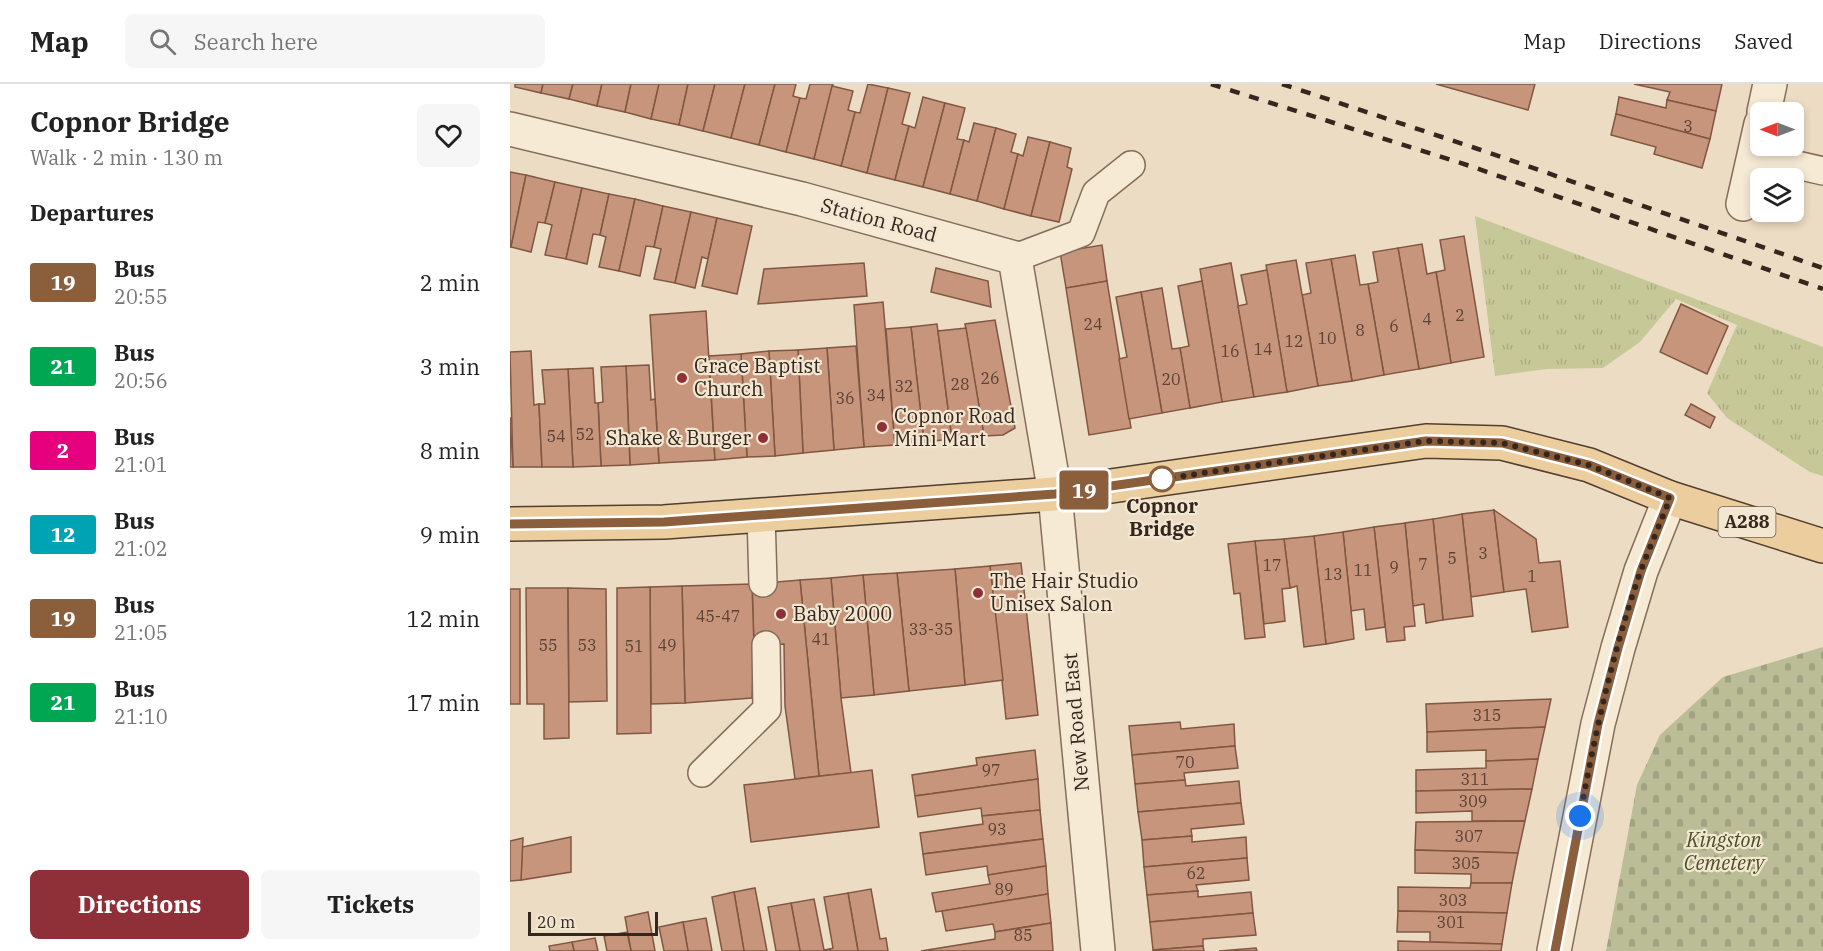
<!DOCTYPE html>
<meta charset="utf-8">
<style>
body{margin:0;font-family:"IBM Plex Serif",serif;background:#f6f6f6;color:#222;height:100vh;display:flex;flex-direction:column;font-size:22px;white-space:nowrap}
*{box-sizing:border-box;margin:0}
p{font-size:20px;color:#767676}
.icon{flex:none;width:33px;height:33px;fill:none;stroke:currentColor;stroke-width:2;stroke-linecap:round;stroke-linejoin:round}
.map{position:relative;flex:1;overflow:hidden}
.details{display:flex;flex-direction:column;background:#fff;width:510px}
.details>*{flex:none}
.badge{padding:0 12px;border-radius:4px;font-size:21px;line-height:39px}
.needle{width:39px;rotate:270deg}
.tools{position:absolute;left:1240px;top:18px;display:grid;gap:12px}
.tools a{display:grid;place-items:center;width:54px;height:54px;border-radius:9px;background:#fff;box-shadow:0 3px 9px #0003;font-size:30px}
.scale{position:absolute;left:18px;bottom:15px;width:130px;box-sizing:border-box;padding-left:6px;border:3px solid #35271e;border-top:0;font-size:16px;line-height:21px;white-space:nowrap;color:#35271e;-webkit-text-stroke:4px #f3e7d2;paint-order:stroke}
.you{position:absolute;width:30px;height:30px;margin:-15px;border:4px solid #fff;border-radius:50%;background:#1a73e8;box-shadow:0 0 0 9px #1a73e833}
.map>.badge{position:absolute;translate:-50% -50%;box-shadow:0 0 0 3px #fff}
h2{padding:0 30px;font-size:22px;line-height:54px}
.round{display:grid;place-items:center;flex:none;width:63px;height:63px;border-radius:9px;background:#f6f6f6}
.summary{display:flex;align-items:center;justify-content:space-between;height:102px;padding:0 30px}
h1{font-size:28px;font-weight:700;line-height:45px}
.action{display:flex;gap:12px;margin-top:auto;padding:12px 30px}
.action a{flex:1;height:69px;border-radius:9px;background:#8f2f37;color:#fff;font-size:24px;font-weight:700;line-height:69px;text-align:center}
.action a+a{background:#f6f6f6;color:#222}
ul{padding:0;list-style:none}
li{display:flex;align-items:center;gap:18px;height:84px;padding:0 30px}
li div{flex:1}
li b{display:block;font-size:22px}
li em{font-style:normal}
li .badge{min-width:66px;font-weight:700;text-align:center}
header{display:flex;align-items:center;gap:36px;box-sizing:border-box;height:84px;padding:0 30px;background:#fff;border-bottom:2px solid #e0e0e0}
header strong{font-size:28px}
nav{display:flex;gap:33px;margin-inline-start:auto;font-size:21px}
.search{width:420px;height:54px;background:#f6f6f6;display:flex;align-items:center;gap:15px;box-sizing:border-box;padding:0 21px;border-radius:9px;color:#767676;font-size:22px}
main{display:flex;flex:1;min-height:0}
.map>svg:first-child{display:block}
.cemetery{fill:url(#cemetery-stones)}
.park{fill:url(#park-tufts)}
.building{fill:#c7957b;stroke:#815742;stroke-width:1.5}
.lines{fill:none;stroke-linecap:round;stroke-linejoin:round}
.lane-casing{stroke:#846e5b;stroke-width:30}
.street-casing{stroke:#846e5b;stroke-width:36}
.primary-casing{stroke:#523d2f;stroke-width:36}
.lane{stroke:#f6ead5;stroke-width:27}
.street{stroke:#f6ead5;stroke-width:33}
.primary{stroke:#eccd9d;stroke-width:33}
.rail{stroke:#35271e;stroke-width:4.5;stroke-dasharray:10 10;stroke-linecap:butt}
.line-casing{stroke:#fff;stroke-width:14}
.line{stroke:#8b5e3c;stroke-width:9}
.walk{stroke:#35271e;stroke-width:6;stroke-dasharray:0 10.8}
.poi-dot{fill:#8f2f37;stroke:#f3e7d2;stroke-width:2}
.stop-dot{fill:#fff;stroke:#8b5e3c;stroke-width:3}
.labels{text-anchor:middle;stroke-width:4.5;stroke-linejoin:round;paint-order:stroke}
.number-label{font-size:16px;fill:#5a4235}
.shield{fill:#f3e7d2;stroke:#6e6154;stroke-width:1.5}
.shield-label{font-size:18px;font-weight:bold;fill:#35271e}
.street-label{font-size:20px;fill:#35271e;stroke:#f3e7d2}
.poi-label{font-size:20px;fill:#35271e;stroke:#f3e7d2;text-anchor:start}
.stop-label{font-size:20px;font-weight:bold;fill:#35271e;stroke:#f3e7d2}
.park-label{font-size:20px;font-style:italic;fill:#485026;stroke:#f3e7d2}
</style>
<header>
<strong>Map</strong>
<div class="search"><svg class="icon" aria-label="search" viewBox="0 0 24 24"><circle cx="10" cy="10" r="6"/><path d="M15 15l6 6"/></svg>Search here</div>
<nav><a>Map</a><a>Directions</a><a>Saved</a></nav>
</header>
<main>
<section class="details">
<div class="summary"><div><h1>Copnor Bridge</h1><p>Walk · 2 min · 130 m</p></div><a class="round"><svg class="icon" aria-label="heart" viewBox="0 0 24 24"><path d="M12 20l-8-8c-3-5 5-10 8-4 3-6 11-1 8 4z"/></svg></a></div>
<h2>Departures</h2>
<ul>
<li><span class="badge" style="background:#8b5e3c;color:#fff">19</span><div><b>Bus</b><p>20:55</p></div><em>2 min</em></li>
<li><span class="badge" style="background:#00a651;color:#fff">21</span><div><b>Bus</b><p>20:56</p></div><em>3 min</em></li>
<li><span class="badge" style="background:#e6007e;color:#fff">2</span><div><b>Bus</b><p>21:01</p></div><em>8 min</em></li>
<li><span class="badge" style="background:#00a3b4;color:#fff">12</span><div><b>Bus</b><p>21:02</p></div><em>9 min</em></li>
<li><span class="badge" style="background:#8b5e3c;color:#fff">19</span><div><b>Bus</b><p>21:05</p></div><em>12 min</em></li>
<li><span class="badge" style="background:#00a651;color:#fff">21</span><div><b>Bus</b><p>21:10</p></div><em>17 min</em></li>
</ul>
<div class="action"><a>Directions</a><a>Tickets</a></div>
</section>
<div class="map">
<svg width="1313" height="867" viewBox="0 0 1313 867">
<defs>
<pattern id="cemetery-stones" width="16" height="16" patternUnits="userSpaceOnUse" patternTransform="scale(1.5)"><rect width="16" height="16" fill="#bbbd96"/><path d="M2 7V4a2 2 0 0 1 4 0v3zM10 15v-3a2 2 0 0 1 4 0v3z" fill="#a1a281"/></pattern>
<pattern id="park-tufts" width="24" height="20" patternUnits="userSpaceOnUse" patternTransform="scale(1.5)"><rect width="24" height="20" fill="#c6c898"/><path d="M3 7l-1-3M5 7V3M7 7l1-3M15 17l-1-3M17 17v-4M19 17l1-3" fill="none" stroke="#abac83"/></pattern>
</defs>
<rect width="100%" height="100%" fill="#ebdcc3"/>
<polygon class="cemetery" points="1313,563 1313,867 1096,867 1127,701 1150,651 1213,593"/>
<polygon class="park" points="965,132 1313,263 1313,392 1300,388 1217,334 1197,309 1227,241 1166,215 1130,258 1093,284 1037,285 985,292"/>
<g class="building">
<polygon points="5,0 33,0 31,9 5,3"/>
<polygon points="33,0 63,0 59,15 31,9"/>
<polygon points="63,0 92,0 87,22 59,15"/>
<polygon points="92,0 121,0 115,28 87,22"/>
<polygon points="121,0 149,0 141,35 115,28"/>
<polygon points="149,0 178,0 169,41 141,35"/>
<polygon points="178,0 205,0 193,47 169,41"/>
<polygon points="205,0 235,0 221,54 193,47"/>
<polygon points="235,0 265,0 249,61 221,54"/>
<polygon points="265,0 286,0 283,12 290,14 276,68 249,61"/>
<polygon points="300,0 323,0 304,75 276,68 290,14 296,15"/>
<polygon points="358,0 378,4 357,89 331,82 345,28 350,29"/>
<polygon points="926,0 1025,0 1018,26"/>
<polygon points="1124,0 1212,0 1206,27 1157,16 1160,8"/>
<polygon points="322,2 343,7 338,26 345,28 331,82 304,75"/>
<polygon points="378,4 400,9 392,40 399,42 385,96 357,89"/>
<polygon points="413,13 435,19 413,103 385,96 399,42 405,44"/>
<polygon points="1109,13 1156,24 1157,16 1206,27 1200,55 1106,30"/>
<polygon points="435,19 455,24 447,55 454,56 440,110 413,103"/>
<polygon points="1106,30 1200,55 1192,84 1144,70 1146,63 1101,51"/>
<polygon points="464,39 486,44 467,117 440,110 454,56 459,58"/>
<polygon points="486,44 506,50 501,68 508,70 494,125 467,117"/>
<polygon points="518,53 540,58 521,132 494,125 508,70 513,72"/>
<polygon points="540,58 561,64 557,83 562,85 549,138 521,132"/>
<polygon points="0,88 16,91 1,163 0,163"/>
<polygon points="16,91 45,98 35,139 28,138 21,168 1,163"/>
<polygon points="45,98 72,104 56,175 35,171 42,141 35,139"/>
<polygon points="72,104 99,110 90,151 83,150 77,180 56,175"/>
<polygon points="99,110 125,115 109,187 89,183 96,153 90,151"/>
<polygon points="125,115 153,122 144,163 136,162 130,192 109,187"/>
<polygon points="153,122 181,128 165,199 144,195 151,165 144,163"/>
<polygon points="181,128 207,134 198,175 192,173 185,204 165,199"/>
<polygon points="207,134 242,142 227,210 192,202"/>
<polygon points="954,152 974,273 941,279 926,188 935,186 930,156"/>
<polygon points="912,160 917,190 926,188 941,279 909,285 888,164"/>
<polygon points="592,161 597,197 556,204 550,168"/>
<polygon points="888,164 909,285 874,291 858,200 868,198 863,168"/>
<polygon points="845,171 850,201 858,200 874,291 842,297 821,175"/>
<polygon points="821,175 842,297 808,302 792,211 801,209 796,179"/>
<polygon points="786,176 808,302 777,308 756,181"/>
<polygon points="354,179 357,212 248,220 254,185"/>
<polygon points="721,179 744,313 712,318 690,185"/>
<polygon points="426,184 478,197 481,223 421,208"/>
<polygon points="757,186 777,308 744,313 728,222 737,220 731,191"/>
<polygon points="597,197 621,344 579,351 556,204"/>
<polygon points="692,197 712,318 680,324 670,264 679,262 668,202"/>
<polygon points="652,204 662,265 670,264 680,324 652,329 631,208"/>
<polygon points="631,208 652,329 619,335 609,275 617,273 606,213"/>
<polygon points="373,218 385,361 354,363 344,221"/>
<polygon points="1171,220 1218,242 1197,290 1150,268"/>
<polygon points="196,227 205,376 149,379 140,231"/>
<polygon points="485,236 505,344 493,351 474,352 455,240"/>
<polygon points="427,240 442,355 414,358 401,243"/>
<polygon points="401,243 414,358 385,361 376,245"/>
<polygon points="456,244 474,352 442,355 428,247"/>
<polygon points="346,262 354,363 324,366 317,264"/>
<polygon points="317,264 324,366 293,369 288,266"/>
<polygon points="288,266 293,369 265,372 259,267"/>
<polygon points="21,267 24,321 29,320 32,383 3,383 0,268"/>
<polygon points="259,267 265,372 237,373 231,270"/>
<polygon points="231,270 237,373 205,376 199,272"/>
<polygon points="139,281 141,316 145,315 149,379 120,381 116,282"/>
<polygon points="116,282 120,381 91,382 88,319 93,318 91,283"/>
<polygon points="83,284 85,319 88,319 91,382 63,383 58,285"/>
<polygon points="58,285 63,383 32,383 29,320 35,320 32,286"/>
<polygon points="1181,320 1205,333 1200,344 1175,331"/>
<polygon points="0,333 3,383 0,383"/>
<polygon points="984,426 994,508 961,513 952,430"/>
<polygon points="984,426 1026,455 1029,479 1050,477 1058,543 1022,548 1016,505 994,508"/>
<polygon points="952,430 963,532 933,536 923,435"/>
<polygon points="923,435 933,536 916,539 914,520 903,522 895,439"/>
<polygon points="895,439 905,542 894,543 895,556 877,558 864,443"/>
<polygon points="864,443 875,543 856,546 854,525 841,527 833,448"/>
<polygon points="833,448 844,555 816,560 804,452"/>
<polygon points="804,452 816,560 794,563 787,502 780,504 774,455"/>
<polygon points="774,455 780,504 772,505 775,537 754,540 745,457"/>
<polygon points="745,457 755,553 735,555 730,509 724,510 718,460"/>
<polygon points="511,479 528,631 496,635 480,482"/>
<polygon points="480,482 493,596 455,601 445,485"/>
<polygon points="445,485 455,601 399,607 387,489"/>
<polygon points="387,489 399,607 364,611 353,491"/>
<polygon points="353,491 364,611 331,614 321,494"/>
<polygon points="321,494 331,614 341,689 309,692 290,496"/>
<polygon points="290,496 309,692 285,695 275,622 274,560 244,562 242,500"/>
<polygon points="242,500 244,562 242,614 175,619 172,502"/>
<polygon points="172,502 175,619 141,620 140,503"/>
<polygon points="140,503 141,649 107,650 107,504"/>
<polygon points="16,504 58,504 59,654 34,655 34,620 17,620"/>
<polygon points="58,504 96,505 97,617 59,618"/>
<rect x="0" y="505" width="10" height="115"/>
<polygon points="1041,615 1035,643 917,648 916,620"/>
<polygon points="670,638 671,645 724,640 725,662 622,671 619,642"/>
<polygon points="1035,643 1028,675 976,677 976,666 917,668 917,648"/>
<polygon points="725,662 728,684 674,689 675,696 625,700 622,671"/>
<polygon points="525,666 528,695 405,712 402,691 467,681 466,674"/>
<polygon points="1028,675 1022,705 906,707 906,686 976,684 976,677"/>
<polygon points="362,686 369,743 241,758 234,701"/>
<polygon points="528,695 530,726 472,732 471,724 408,733 405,712"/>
<polygon points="675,696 676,702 729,697 731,719 628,728 625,700"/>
<polygon points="1022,705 1015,737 962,737 962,727 906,729 906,707"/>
<polygon points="731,719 734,740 681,745 682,752 632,756 628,728"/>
<polygon points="530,726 533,755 413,770 410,749 473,740 472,732"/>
<polygon points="1015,737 1008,769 905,766 906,738"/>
<polygon points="682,752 682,758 736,753 737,774 634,783 632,756"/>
<polygon points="61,753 61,788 11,796 12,763"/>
<polygon points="13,754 11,796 0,797 0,757"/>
<polygon points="533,755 536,782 478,791 477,782 416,791 413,770"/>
<polygon points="905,766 1008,769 1002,799 961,799 961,790 905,789"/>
<polygon points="737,774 739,796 686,801 688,807 637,811 634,783"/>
<polygon points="536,782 538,810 426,828 422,809 480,800 478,791"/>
<polygon points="961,799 1002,799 997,829 888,827 888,803 960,804"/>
<polygon points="245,804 257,867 234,867 224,808"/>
<polygon points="361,805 370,855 376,854 378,867 348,867 338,809"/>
<polygon points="688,807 688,813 741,808 743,829 640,838 637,811"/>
<polygon points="224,808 234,867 212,867 202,813"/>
<polygon points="338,809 348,867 320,867 320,865 323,864 314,813"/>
<polygon points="538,810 541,839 485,848 483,840 436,847 432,827"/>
<polygon points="304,815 314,866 320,865 320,867 290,867 281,819"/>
<polygon points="281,819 290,867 266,867 258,823"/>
<polygon points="888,827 997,829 992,860 920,858 920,848 887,848"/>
<polygon points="138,828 145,867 121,867 115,833"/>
<polygon points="743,829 746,851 693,855 693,862 643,866 640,838"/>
<polygon points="196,834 202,867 178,867 173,838"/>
<polygon points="173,838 178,867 154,867 149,843"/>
<polygon points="541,839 543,867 411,867 485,855 485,848"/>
<polygon points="117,848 121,867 97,867 94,852"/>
<polygon points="85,854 88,867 64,867 62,858"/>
<polygon points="888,857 920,858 992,860 991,867 888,867"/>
<polygon points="62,858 64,867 40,867 39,862"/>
<polygon points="693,862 694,867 643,867 643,866"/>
<polygon points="746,864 747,867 709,867"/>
</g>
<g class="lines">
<defs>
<g id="lane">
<polyline points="1244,71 1313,87"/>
<polyline points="505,174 571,149 586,109 621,81"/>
<polyline points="251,431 253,499"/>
<polyline points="192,689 257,625 256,561"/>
</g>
<g id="street">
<polyline points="1254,28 1260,0"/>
<polyline points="0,45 292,115 505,174 545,410 588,867"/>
<polyline points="1233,120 1251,40"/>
<polyline points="1044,867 1088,640 1108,564 1131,487 1160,414"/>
</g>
<polyline id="primary" points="0,440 154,438 545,410 916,357 992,359 1079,381 1160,414 1313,462"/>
</defs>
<use href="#lane" class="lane-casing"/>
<use href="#street" class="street-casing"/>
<use href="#primary" class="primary-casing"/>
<use href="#lane" class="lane"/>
<use href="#street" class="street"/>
<use href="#primary" class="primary"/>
<g class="rail">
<polyline points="701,0 960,82 1313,205"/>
<polyline points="772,0 965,64 1313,184"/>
</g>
</g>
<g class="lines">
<defs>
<polyline id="line" points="0,440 154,438 545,410 916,357 992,359 1079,381 1160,414 1131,487 1108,564 1088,640 1045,867"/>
</defs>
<use href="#line" class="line-casing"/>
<use href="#line" class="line"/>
<path class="walk" d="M652 395 916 357 992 359 1079 381 1160 414C1151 438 1140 462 1131 486 1103 566 1085 650 1070 732"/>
</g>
<g class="poi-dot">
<circle cx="172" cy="294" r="6"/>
<circle cx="372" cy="343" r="6"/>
<circle cx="253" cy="354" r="6"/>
<circle cx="468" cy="509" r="6"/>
<circle cx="271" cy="530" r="6"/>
</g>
<circle class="stop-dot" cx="652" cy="395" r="12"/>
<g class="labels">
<g class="number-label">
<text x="1178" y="48">3</text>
<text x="950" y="237">2</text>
<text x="917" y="241">4</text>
<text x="583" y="246">24</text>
<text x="884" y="248">6</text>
<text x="850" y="252">8</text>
<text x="817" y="260">10</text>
<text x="784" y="263">12</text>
<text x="753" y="271">14</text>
<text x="720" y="273">16</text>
<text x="480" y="300">26</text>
<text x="661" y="301">20</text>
<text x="450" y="306">28</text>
<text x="394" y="308">32</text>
<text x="366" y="317">34</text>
<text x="335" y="320">36</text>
<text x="75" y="356">52</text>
<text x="46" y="358">54</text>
<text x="973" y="475">3</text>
<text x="942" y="480">5</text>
<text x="913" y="486">7</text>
<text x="762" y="487">17</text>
<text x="884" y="489">9</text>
<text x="853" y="492">11</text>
<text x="823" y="496">13</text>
<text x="1022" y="498">1</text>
<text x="208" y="538">45-47</text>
<text x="421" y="551">33-35</text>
<text x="311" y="561">41</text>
<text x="38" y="567">55</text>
<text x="77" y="567">53</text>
<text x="157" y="567">49</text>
<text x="124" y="568">51</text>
<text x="977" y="637">315</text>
<text x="675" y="684">70</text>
<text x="481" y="692">97</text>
<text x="965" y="701">311</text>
<text x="963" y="723">309</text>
<text x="487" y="751">93</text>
<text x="959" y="758">307</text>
<text x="956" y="785">305</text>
<text x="686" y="795">62</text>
<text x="494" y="811">89</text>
<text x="943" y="822">303</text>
<text x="941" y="844">301</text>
<text x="513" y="857">85</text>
</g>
<rect class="shield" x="1208.5" y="423" width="57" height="30" rx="4.5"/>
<g class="shield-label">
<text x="1237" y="444">A288</text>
</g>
<g class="street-label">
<text transform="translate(369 136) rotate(15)" y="7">Station Road</text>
<text transform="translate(566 638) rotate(-95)" y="7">New Road East</text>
</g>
<g class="poi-label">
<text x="184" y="289">Grace Baptist<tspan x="184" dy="23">Church</tspan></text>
<text x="384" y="339">Copnor Road<tspan x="384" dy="23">Mini Mart</tspan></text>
<text x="241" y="361" text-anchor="end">Shake &amp; Burger</text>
<text x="480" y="504">The Hair Studio<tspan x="480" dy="23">Unisex Salon</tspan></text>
<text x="283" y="537">Baby 2000</text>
</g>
<g class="stop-label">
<text x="652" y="429">Copnor<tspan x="652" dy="23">Bridge</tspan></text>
</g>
<g class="park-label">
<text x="1214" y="763">Kingston<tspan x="1214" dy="23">Cemetery</tspan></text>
</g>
</g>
</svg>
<div class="tools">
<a><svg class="needle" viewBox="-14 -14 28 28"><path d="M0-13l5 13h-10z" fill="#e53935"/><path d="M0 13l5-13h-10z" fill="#767676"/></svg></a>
<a><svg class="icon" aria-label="layers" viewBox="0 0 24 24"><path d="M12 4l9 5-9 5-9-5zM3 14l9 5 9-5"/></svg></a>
</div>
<div class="scale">20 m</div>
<div class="you" style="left:1070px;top:732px"></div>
<b class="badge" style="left:574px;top:406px;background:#8b5e3c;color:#fff">19</b>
</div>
</main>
